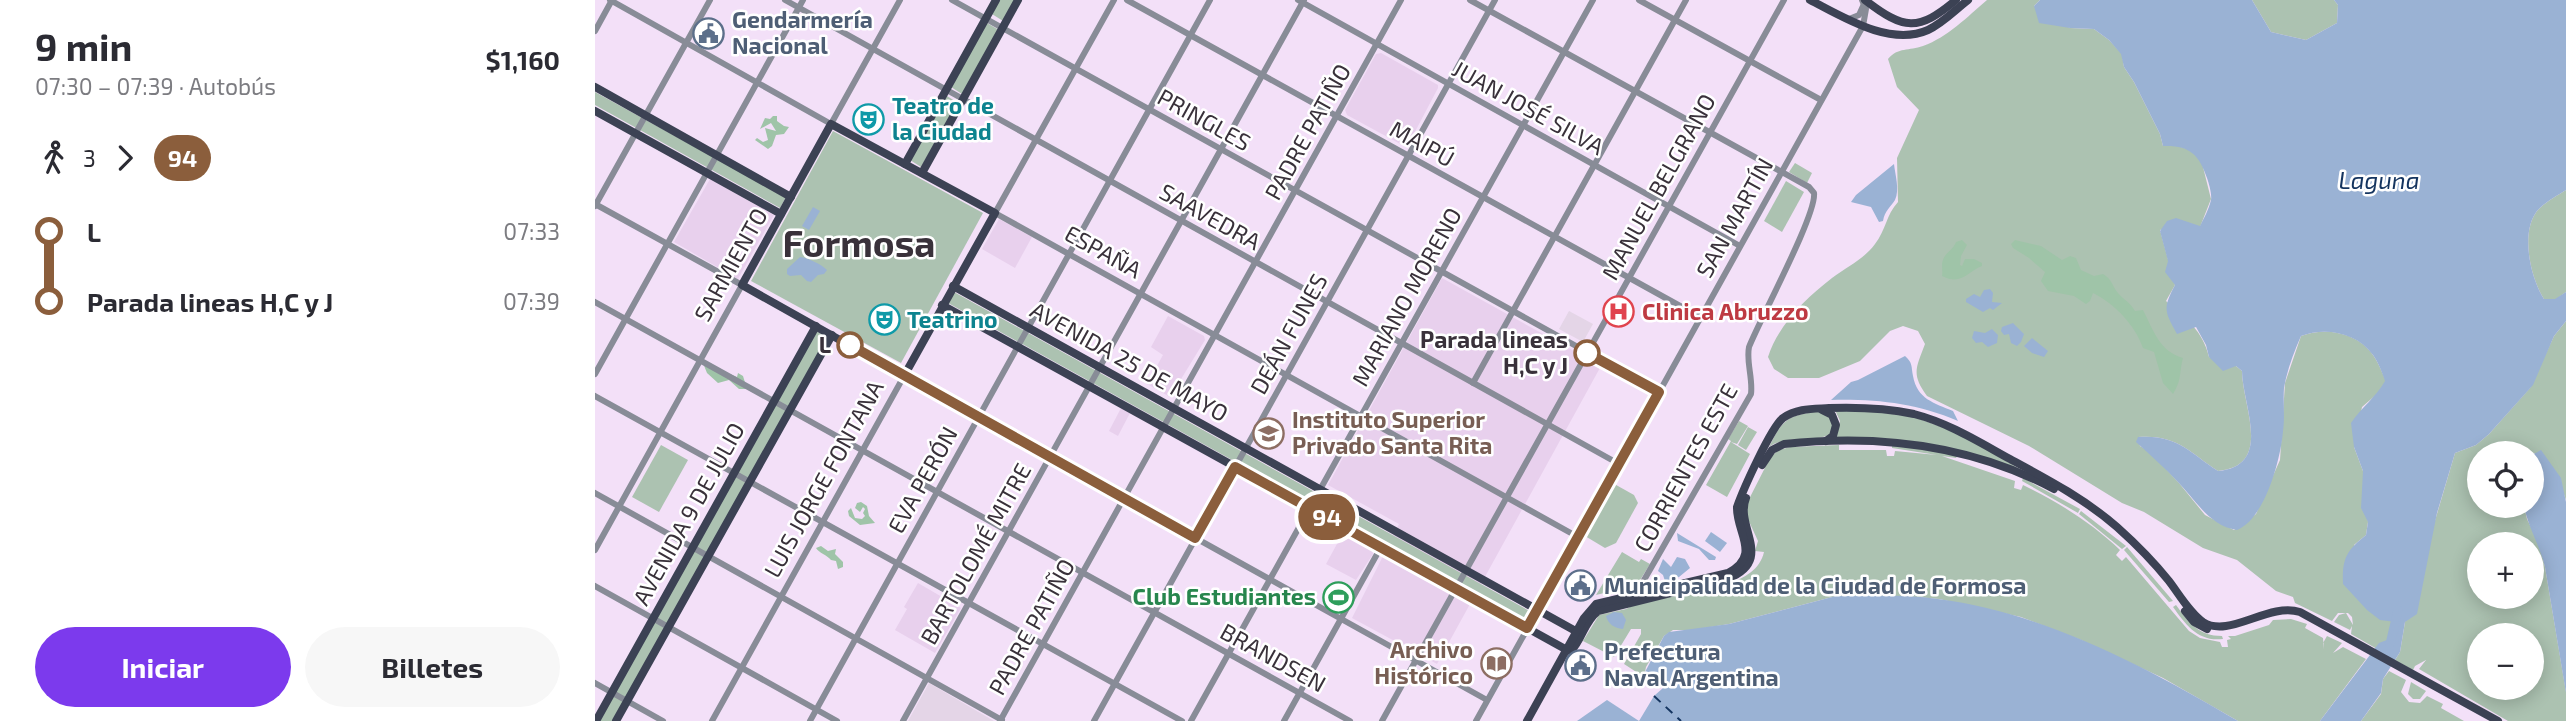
<!DOCTYPE html>
<html lang="es">
<meta charset="utf-8">
<style>
body{margin:0;font-family:"Exo 2",sans-serif;background:#f7f7f7;color:#2b2b33;height:100vh;display:flex;flex-direction:column;font-size:26px;white-space:nowrap}
*{box-sizing:border-box;margin:0}
p{font-size:23px;color:#7c7c81}
.icon{flex:none;width:38px;height:38px;fill:none;stroke:currentColor;stroke-width:2;stroke-linecap:round;stroke-linejoin:round}
.map{position:relative;flex:1;overflow:hidden}
.details{display:flex;flex-direction:column;background:#fff;width:595px}
.details>*{flex:none}
.badge{padding:0 14px;border-radius:23px;font-size:24px;line-height:46px}
.fabs{position:absolute;left:1872px;top:441px;display:grid;gap:14px}
.fabs a{display:grid;place-items:center;width:77px;height:77px;border-radius:50%;background:#fff;box-shadow:0 4px 18px #0003;font-size:35px}
.map>.badge{position:absolute;translate:-50% -50%;box-shadow:0 0 0 4px #fff}
.legs{display:flex;align-items:center;gap:10px;height:77px;padding:0 35px;font-size:23px}
.legs p{margin-inline-start:auto}
.overview{display:flex;align-items:center;justify-content:space-between;height:119px;padding:0 35px}
h1{font-size:38px;font-weight:700;line-height:52px}
.action{display:flex;gap:14px;margin-top:auto;padding:14px 35px}
.action a{flex:1;height:80px;border-radius:42px;background:#7c3aed;color:#fff;font-size:28px;font-weight:700;line-height:80px;text-align:center}
.action a+a{background:#f7f7f7;color:#2b2b33}
ul{padding:0 35px;list-style:none}
li{display:flex;align-items:center;gap:24px;height:70px;font-size:26px}
li i{display:grid;place-items:center;width:10px;height:100%;margin:0 9px;background:currentColor}
li i::after{content:'';width:18px;height:18px;margin:-9px;border:5px solid;border-radius:50%;background:#fff}
li p{margin-inline-start:auto}
li:first-child i{background:linear-gradient(#0000 50%,currentColor 0)}
li:last-child i{background:linear-gradient(currentColor 50%,#0000 0)}
main{display:flex;flex:1;min-height:0}
.map>svg:first-child{display:block}
.built{fill:#e8d0ed}
.medical{fill:#e4d5e7}
.green{fill:#acc2b1;fill-rule:evenodd}
.forest{fill:#9fc4a8}
.water{fill:#9ab2d4}
.lines{fill:none;stroke-linecap:round;stroke-linejoin:round}
.river{stroke:#9ab2d4;stroke-width:9}
.ferry{stroke:#14345f;stroke-width:2;stroke-dasharray:9 7;stroke-linecap:butt}
.minor{stroke:#888c97;stroke-width:6}
.major{stroke:#3c4254;stroke-width:8}
.line-1-casing{stroke:#fff;stroke-width:16}
.line-1{stroke:#8b5e3c;stroke-width:10}
.stop-1-dot{fill:#fff;stroke:#8b5e3c;stroke-width:3.5}
.labels{text-anchor:middle;stroke-width:5;stroke-linejoin:round;paint-order:stroke}
.service-label{font-size:23px;font-weight:bold;fill:#4e5e75;stroke:#fff;text-anchor:start}
.culture-label{font-size:23px;font-weight:bold;fill:#0d838f;stroke:#fff;text-anchor:start}
.street-label{font-size:23px;fill:#39313a;stroke:#fff}
.health-label{font-size:23px;font-weight:bold;fill:#be3a42;stroke:#fff;text-anchor:start}
.stop-label{font-size:23px;font-weight:bold;fill:#39313a;stroke:#fff;text-anchor:end}
.education-label{font-size:23px;font-weight:bold;fill:#785e54;stroke:#fff;text-anchor:start}
.leisure-label{font-size:23px;font-weight:bold;fill:#27864d;stroke:#fff;text-anchor:end}
.water-label{font-size:24px;font-style:italic;fill:#14345f;stroke:#fff}
.town-label{font-size:37px;font-weight:bold;fill:#39313a;stroke:#fff}
</style>
<main>
<section class="details">
<div class="overview"><div><h1>9 min</h1><p>07:30 – 07:39 · Autobús</p></div><b>$1,160</b></div>
<div class="legs"><svg class="icon" aria-label="walk" viewBox="0 0 24 24"><circle cx="13" cy="4" r="2"/><path d="M13 8l-2 6 4 7M11 14l-3 7M7 12l3-4h3l4 4"/></svg>3<svg class="icon" aria-label="forward" viewBox="0 0 24 24"><path d="M9 5l7 7-7 7"/></svg><b class="badge" style="background:#8b5e3c;color:#fff">94</b></div>
<ul>
<li><i style="color:#8b5e3c"></i><b>L</b><p>07:33</p></li>
<li><i style="color:#8b5e3c"></i><b>Parada lineas H,C y J</b><p>07:39</p></li>
</ul>
<div class="action"><a>Iniciar</a><a>Billetes</a></div>
</section>
<div class="map">
<svg width="1971" height="721" viewBox="0 0 1971 721">
<rect width="100%" height="100%" fill="#f3e0f8"/>
<g class="built">
<polygon points="786,53 843,85 843,88 813,145 809,146 752,115 750,110 781,54"/>
<polygon points="115,179 179,215 143,279 79,242"/>
<polygon points="404,219 437,237 420,268 387,249"/>
<polygon points="847,278 1006,366 842,664 757,618 804,524 733,485"/>
<polygon points="573,316 609,336 610,340 575,397 552,384 568,355 556,347"/>
<polygon points="526,408 535,413 523,436 514,431"/>
<polygon points="748,533 776,546 778,554 761,580 731,564"/>
<polygon points="323,583 366,608 340,653 300,630 312,609 309,607"/>
</g>
<g class="medical">
<polygon points="974,311 998,324 988,342 964,329"/>
<polygon points="334,683 399,721 313,721"/>
</g>
<g class="green">
<polygon points="403,0 421,0 408,21 397,14"/>
<path d="M1392 0H1445L1439 6 1475 28 1499 29 1514 40 1527 54 1529 67 1539 82 1565 134 1568 146H1583L1599 151 1607 163 1616 199 1605 227 1594 223 1565 230 1580 285 1571 301C1591 318 1608 331 1614 357L1641 366 1647 371C1647 405 1679 466 1623 471 1594 452 1582 434 1543 437L1545 446 1555 452 1584 483 1610 515 1639 530 1661 514 1685 460 1690 383 1706 336C1730 327 1762 332 1778 355 1783 362 1787 372 1791 381L1782 394 1767 407 1759 447 1768 471 1773 522 1771 535 1759 545 1802 619 1795 644 1789 653 1756 634 1757 626 1755 630 1739 622 1744 615 1751 613 1758 625 1757 617 1753 613H1743L1737 621 1700 603 1698 597 1681 591 1642 560 1608 548 1549 512 1527 503 1434 446 1332 396C1316 374 1321 368 1330 344L1323 331 1308 326 1295 331 1265 361 1224 378H1193L1179 369 1173 357C1183 325 1211 298 1237 278 1253 266 1268 260 1280 244 1291 230 1291 215 1303 202L1302 158 1324 110 1302 87 1293 59C1303 47 1314 51 1328 46 1353 37 1372 17 1392 0Z"/>
<polygon points="1657,0 1739,0 1743,5 1742,23 1711,40 1676,32"/>
<polygon points="392,23 404,30 367,94 356,87"/>
<polygon points="0,92 191,197 185,208 0,105"/>
<polygon points="352,96 363,103 326,167 315,160"/>
<polygon points="238,131 388,213 306,363 156,281"/>
<polygon points="1200,163 1217,173 1212,183 1194,172"/>
<polygon points="1191,181 1209,192 1187,232 1169,221"/>
<path d="M1971 190V292L1960 300 1949 299C1936 279 1926 236 1940 214 1946 204 1962 196 1971 190Z"/>
<polygon points="359,292 940,614 934,624 353,303"/>
<path d="M1971 321V500C1961 472 1966 471 1939 453L1937 455V453H1885V506H1929L1932 519 1945 546 1950 567 1971 692V721H1913L1824 669 1831 660 1820 666 1818 670 1800 660 1805 652 1810 622 1860 453 1881 445 1894 434 1935 388 1959 336ZM1885 544H1937V597H1885ZM1885 635H1937V688H1885Z"/>
<polygon points="221,331 232,337 18,721 4,721"/>
<path d="M1240 410 1276 411 1319 417 1363 433 1430 472C1366 446 1311 436 1241 438L1245 421Z"/>
<path d="M1224 411 1232 414 1238 425 1236 434C1216 444 1193 434 1174 447 1188 418 1193 416 1224 411Z"/>
<polygon points="1144,421 1153,426 1142,444 1136,442 1155,454 1132,497 1111,485 1136,441 1133,439"/>
<polygon points="1153,427 1162,432 1151,450 1143,445"/>
<path d="M1297 444 1363 455 1361 458 1347 456 1420 481 1419 488 1426 490 1428 485C1463 502 1497 523 1525 550L1521 555 1527 561 1531 557 1594 631 1605 638 1625 642 1627 647H1633L1632 640 1636 639 1633 636H1640L1674 625 1678 620 1696 619 1712 624 1710 628 1728 638 1729 649 1728 643 1732 636 1747 643 1738 653 1748 647 1771 659 1725 721H1643L1568 678 1486 640 1426 617 1344 599 1310 596H1241L1134 624 1097 630H1078L1069 636 1051 667 1049 677 1029 664 1046 634V629H1036L1019 657 988 641 1004 615 1031 609 1041 604 1133 584C1149 578 1165 570 1169 552L1160 551 1163 541 1152 517V503L1176 456 1184 450 1195 447 1244 445V450H1291L1292 456H1299L1300 451 1342 455 1297 448Z"/>
<polygon points="66,445 93,460 64,512 37,497"/>
<polygon points="1428,478 1485,509 1483,513 1427,481"/>
<polygon points="1014,481 1039,495 1043,503 1021,543 1010,548 985,533"/>
<polygon points="1486,511 1531,546 1527,549 1484,514"/>
<polygon points="1532,547 1578,601 1574,602 1529,550"/>
<polygon points="1027,552 1044,562 1046,559 1055,564 1042,585 1001,595"/>
<polygon points="742,583 757,591 746,611 731,603"/>
<path d="M1581 605C1594 623 1604 636 1627 636L1628 639C1603 642 1591 625 1578 607Z"/>
<polygon points="1794,671 1811,680 1806,692 1814,702 1825,703 1832,696 1848,704 1846,708 1869,721 1766,721 1786,694 1788,679"/>
<polygon points="1816,682 1831,691 1825,699 1818,699 1813,694"/>
</g>
<g class="forest">
<polygon points="178,116 182,116 182,121 189,126 194,127 189,134 181,135 177,146 173,149 160,140 162,138 168,142 173,140 170,128 181,131 176,123 165,129 170,118 175,119"/>
<path d="M1367 240 1372 245 1366 256 1365 265 1367 266 1370 259H1379L1387 263V266C1372 272 1366 286 1347 276 1348 271 1346 264 1348 260 1350 253 1358 250 1361 242Z"/>
<path d="M1420 240 1446 246 1467 260 1475 256 1481 258 1486 270 1499 276 1508 274C1517 279 1517 286 1523 293 1529 300 1535 302 1540 311L1548 310C1559 331 1564 351 1588 358 1584 373 1587 380 1578 394L1568 383 1559 352 1548 348C1540 325 1520 304 1498 293L1495 301 1491 304 1479 296 1453 291 1446 281 1450 272 1434 258 1418 248 1416 244Z"/>
<polygon points="108,363 142,377 143,373 148,376 152,389 144,389 134,380 123,383 112,373"/>
<polygon points="266,502 272,506 274,516 280,523 265,525 254,516 253,511 256,508 260,518 267,519 270,516 268,513 270,509 268,507 265,512 260,508 262,503"/>
<path d="M226 546 233 551 241 549 240 554 248 562V567L243 569 241 561 236 560C232 555 224 553 221 548Z"/>
</g>
<g class="water">
<path d="M1445 0H1657L1676 32 1711 40 1742 23 1743 5 1739 0H1971V190C1962 196 1946 204 1940 214 1926 236 1936 279 1949 299H1960L1971 292V321L1959 336 1938 385 1894 434 1881 445 1860 453 1842 513 1822 614 1810 622 1805 652 1788 679 1786 693 1766 721H1725L1784 643 1797 638 1801 622 1785 620 1772 610 1748 584C1747 559 1751 551 1771 535L1773 522 1766 508 1768 471 1759 447 1756 423C1766 408 1781 397 1790 381 1787 372 1783 362 1778 355 1761 332 1730 327 1706 336 1699 352 1692 370 1689 388 1688 402 1690 417 1688 431 1686 458 1670 519 1642 530 1614 526 1600 499 1582 481 1569 467 1555 455 1541 442L1543 437C1582 434 1594 452 1623 471 1679 466 1647 404 1647 371L1641 366 1628 371 1614 357 1611 345 1601 327 1582 334C1569 311 1568 308 1580 285L1570 272 1573 261 1565 231 1572 221 1581 218 1605 226C1609 218 1614 209 1616 200 1617 194 1614 184 1612 178 1604 154 1594 145 1568 146L1565 134 1539 82 1529 67 1526 54 1514 40 1499 29 1475 28 1444 23 1439 6Z"/>
<path d="M1299 164C1300 174 1305 190 1300 200 1295 208 1290 210 1288 221L1284 222 1276 207 1256 202 1261 195Z"/>
<polygon points="218,207 225,211 214,230 207,226"/>
<path d="M205 257C213 258 226 264 232 270L229 274 223 275 216 282 212 281 206 275 195 276 192 274V269Z"/>
<polygon points="1395,289 1398,293 1397,302 1407,303 1398,310 1395,308 1388,312 1371,302 1371,299 1379,294 1385,297 1389,290"/>
<polygon points="1418,323 1429,334 1426,342 1422,346 1416,343 1414,334 1409,335 1406,331 1407,327"/>
<polygon points="1397,329 1403,335 1402,343 1393,347 1387,342 1381,343 1377,338 1379,331 1390,333"/>
<polygon points="1437,338 1453,351 1449,357 1437,353 1429,346"/>
<path d="M1310 356C1318 363 1316 366 1318 376 1322 399 1339 403 1358 411L1363 421C1321 403 1281 399 1236 400L1256 382 1263 380Z"/>
<path d="M1946 450 1966 478 1971 502V693L1950 567C1945 546 1933 527 1929 506H1937V455Z"/>
<polygon points="1116,532 1132,543 1125,552 1110,541"/>
<polygon points="1082,533 1121,557 1120,560 1114,560 1104,549 1083,541"/>
<polygon points="1082,557 1090,559 1095,568 1084,577 1070,581 1068,575 1063,571 1068,559 1076,567"/>
<path d="M1241 596C1275 596 1309 594 1343 599 1451 613 1551 667 1643 721H1044L1059 696 1068 688 1049 677 1050 672 1069 636 1074 632 1134 624Z"/>
<path d="M1019 612 1027 613 1031 620 1028 629C1019 628 1013 624 1011 616Z"/>
<polygon points="1012,700 1044,721 982,721"/>
</g>
<g class="lines">
<polyline class="river" points="1795,644 1803,610"/>
<polyline class="ferry" points="1059,696 1086,721"/>
<g class="minor">
<polyline points="15,0 236,124 305,0"/>
<polyline points="190,0 1024,464"/>
<polyline points="357,0 1064,392"/>
<polyline points="519,0 400,213 983,537"/>
<polyline points="532,0 1105,317"/>
<polyline points="703,0 1145,246"/>
<path d="M875 0 1214 187 1219 193C1222 214 1165 319 1154 347 1151 362 1158 378 1156 394L1041 594"/>
<polyline points="1044,0 1226,100"/>
<polyline points="1254,19 1264,15 1269,4"/>
<polyline points="0,31 17,0"/>
<polyline points="0,204 147,285 0,550"/>
<polyline points="0,206 115,0"/>
<polyline points="0,302 755,721"/>
<polyline points="0,374 208,0"/>
<polyline points="878,383 1091,0"/>
<polyline points="0,396 587,721"/>
<polyline points="0,493 407,720"/>
<polyline points="0,586 242,721"/>
<polyline points="0,683 68,721"/>
<polyline points="117,721 309,376 892,700"/>
<polyline points="215,721 615,0"/>
<polyline points="308,721 709,0"/>
<polyline points="405,721 806,0"/>
<polyline points="499,721 900,0"/>
<polyline points="596,721 998,0"/>
<polyline points="689,721 786,547"/>
<polyline points="787,721 1189,0"/>
<polyline points="881,721 1268,26 1271,9 1267,0"/>
</g>
<g class="major">
<path d="M1215 0C1248 17 1295 47 1333 30 1348 23 1360 10 1373 0"/>
<path d="M1270 0C1309 30 1323 32 1361 0"/>
<polyline points="0,87 196,197"/>
<polyline points="0,111 186,214"/>
<polygon points="236,124 400,213 309,376 147,285"/>
<polyline points="310,164 401,0"/>
<polyline points="327,173 423,0"/>
<polyline points="358,286 986,634"/>
<polyline points="347,305 972,650"/>
<polyline points="1227,410 1237,415 1241,425 1238,436 1231,441"/>
<path d="M1167 465 1177 450 1189 444C1282 434 1376 445 1459 489"/>
<polyline points="1590,611 1599,622 1612,629"/>
<path d="M972 650 976 651C988 638 989 622 1003 611L1132 579C1181 560 1139 527 1151 498"/>
<polyline points="1,721 221,326"/>
<polyline points="21,721 237,335"/>
<path d="M932 721 989 618 1001 604 1133 573C1167 555 1141 533 1142 507 1148 490 1176 427 1188 418 1202 408 1219 409 1234 408 1263 407 1291 408 1319 414 1354 423 1384 442 1415 459 1452 479 1490 499 1522 527 1541 544 1558 561 1574 581 1584 594 1594 612 1608 622 1634 639 1673 602 1705 612L1903 721"/>
</g>
</g>
<g class="lines">
<defs>
<polyline id="line-1" points="255,345 600,538 640,467 932,628 1064,392 992,353"/>
</defs>
<use href="#line-1" class="line-1-casing"/>
<use href="#line-1" class="line-1"/>
</g>
<defs>
<symbol id="civic-ring" viewBox="-11 -11 22 22"><circle r="9.5" fill="#fff" stroke="#5c6f8a" stroke-width="1.5"/><path d="M-.6-6.5H3V-4.5H.6V-3L4-1V1h2V6H-6V1h2V-1L-.6-3ZM-1.2 2.5V6h2.4V2.5Z" fill="#5c6f8a"/></symbol>
<symbol id="theatre-ring" viewBox="-11 -11 22 22"><circle r="9.5" fill="#fff" stroke="#0f9aa8" stroke-width="1.5"/><path d="M-5-5.5Q0-4 5-5.5V0Q5 5 0 6Q-5 5-5 0ZM-3.3-2.5H-1v1.5H-3.3ZM1-2.5H3.3v1.5H1ZM-2.8 1Q0 5.5 2.8 1Z" fill="#0f9aa8"/></symbol>
<symbol id="hospital-ring" viewBox="-11 -11 22 22"><circle r="9.5" fill="#fff" stroke="#e0444e" stroke-width="1.5"/><path d="M-5-5h3v3.5h4V-5h3V5h-3V1.5h-4V5h-3Z" fill="#e0444e"/></symbol>
<symbol id="university-ring" viewBox="-11 -11 22 22"><circle r="9.5" fill="#fff" stroke="#8d6e63" stroke-width="1.5"/><path d="M0-5L7-2L0 1L-7-2ZM-4 1L0 2.5L4 1V4Q0 6-4 4Z" fill="#8d6e63"/></symbol>
<symbol id="stadium-ring" viewBox="-11 -11 22 22"><circle r="9.5" fill="#fff" stroke="#2e9e5b" stroke-width="1.5"/><path d="M0-5a6.5 5 0 1 0 0 10a6.5 5 0 1 0 0-10ZM-3.5-1.8h7v3.6h-7Z" fill="#2e9e5b"/></symbol>
<symbol id="library-ring" viewBox="-11 -11 22 22"><circle r="9.5" fill="#fff" stroke="#8d6e63" stroke-width="1.5"/><path d="M-6-4Q-3-5.5-.7-3.5V5Q-3 3-6 4ZM6-4Q3-5.5 .7-3.5V5Q3 3 6 4Z" fill="#8d6e63"/></symbol>
</defs>
<g fill-rule="evenodd">
<use href="#civic-ring" x="96" y="16" width="35" height="35"/>
<use href="#theatre-ring" x="256" y="102" width="35" height="35"/>
<use href="#hospital-ring" x="1006" y="294" width="35" height="35"/>
<use href="#theatre-ring" x="272" y="302" width="35" height="35"/>
<use href="#university-ring" x="656" y="416" width="35" height="35"/>
<use href="#civic-ring" x="968" y="568" width="35" height="35"/>
<use href="#stadium-ring" x="726" y="580" width="35" height="35"/>
<use href="#library-ring" x="884" y="646" width="35" height="35"/>
<use href="#civic-ring" x="968" y="648" width="35" height="35"/>
</g>
<g class="stop-1-dot">
<circle cx="255" cy="345" r="12"/>
<circle cx="992" cy="353" r="12"/>
</g>
<g class="labels">
<g class="service-label">
<text x="137" y="28">Gendarmería<tspan x="137" dy="26">Nacional</tspan></text>
<text x="1009" y="594">Municipalidad de la Ciudad de Formosa</text>
<text x="1009" y="660">Prefectura<tspan x="1009" dy="26">Naval Argentina</tspan></text>
</g>
<g class="culture-label">
<text x="297" y="114">Teatro de<tspan x="297" dy="26">la Ciudad</tspan></text>
<text x="312" y="328">Teatrino</text>
</g>
<g class="street-label">
<text transform="translate(933 108) rotate(29)" y="8">JUAN JOSÉ SILVA</text>
<text transform="translate(609 120) rotate(29)" y="8">PRINGLES</text>
<text transform="translate(713 132) rotate(-61)" y="8">PADRE PATIÑO</text>
<text transform="translate(827 144) rotate(29)" y="8">MAIPÚ</text>
<text transform="translate(1064 187) rotate(-61)" y="8">MANUEL BELGRANO</text>
<text transform="translate(615 217) rotate(29)" y="8">SAAVEDRA</text>
<text transform="translate(1140 218) rotate(-61)" y="8">SAN MARTÍN</text>
<text transform="translate(508 252) rotate(29)" y="8">ESPAÑA</text>
<text transform="translate(136 265) rotate(-61)" y="8">SARMIENTO</text>
<text transform="translate(812 297) rotate(-61)" y="8">MARIANO MORENO</text>
<text transform="translate(694 334) rotate(-61)" y="8">DEÁN FUNES</text>
<text transform="translate(534 362) rotate(29)" y="8">AVENIDA 25 DE MAYO</text>
<text transform="translate(1091 468) rotate(-61)" y="8">CORRIENTES ESTE</text>
<text transform="translate(229 479) rotate(-61)" y="8">LUIS JORGE FONTANA</text>
<text transform="translate(328 480) rotate(-61)" y="8">EVA PERÓN</text>
<text transform="translate(94 514) rotate(-61)" y="8">AVENIDA 9 DE JULIO</text>
<text transform="translate(381 554) rotate(-61)" y="8">BARTOLOMÉ MITRE</text>
<text transform="translate(437 627) rotate(-61)" y="8">PADRE PATIÑO</text>
<text transform="translate(678 658) rotate(29)" y="8">BRANDSEN</text>
</g>
<g class="health-label">
<text x="1047" y="320">Clinica Abruzzo</text>
</g>
<g class="stop-label">
<text x="973" y="348">Parada lineas<tspan x="973" dy="26">H,C y J</tspan></text>
<text x="236" y="353">L</text>
</g>
<g class="education-label">
<text x="697" y="428">Instituto Superior<tspan x="697" dy="26">Privado Santa Rita</tspan></text>
<text x="878" y="658" text-anchor="end">Archivo<tspan x="878" dy="26">Histórico</tspan></text>
</g>
<g class="leisure-label">
<text x="721" y="605">Club Estudiantes</text>
</g>
<g class="water-label">
<text x="1784" y="189">Laguna</text>
</g>
<g class="town-label">
<text x="264" y="257">Formosa</text>
</g>
</g>
</svg>
<div class="fabs">
<a><svg class="icon" aria-label="locate" viewBox="0 0 24 24"><circle cx="12" cy="12" r="6"/><path d="M12 2v4M12 18v4M2 12h4M18 12h4"/></svg></a>
<a>+</a>
<a>−</a>
</div>
<b class="badge" style="left:732px;top:517px;background:#8b5e3c;color:#fff">94</b>
</div>
</main>
